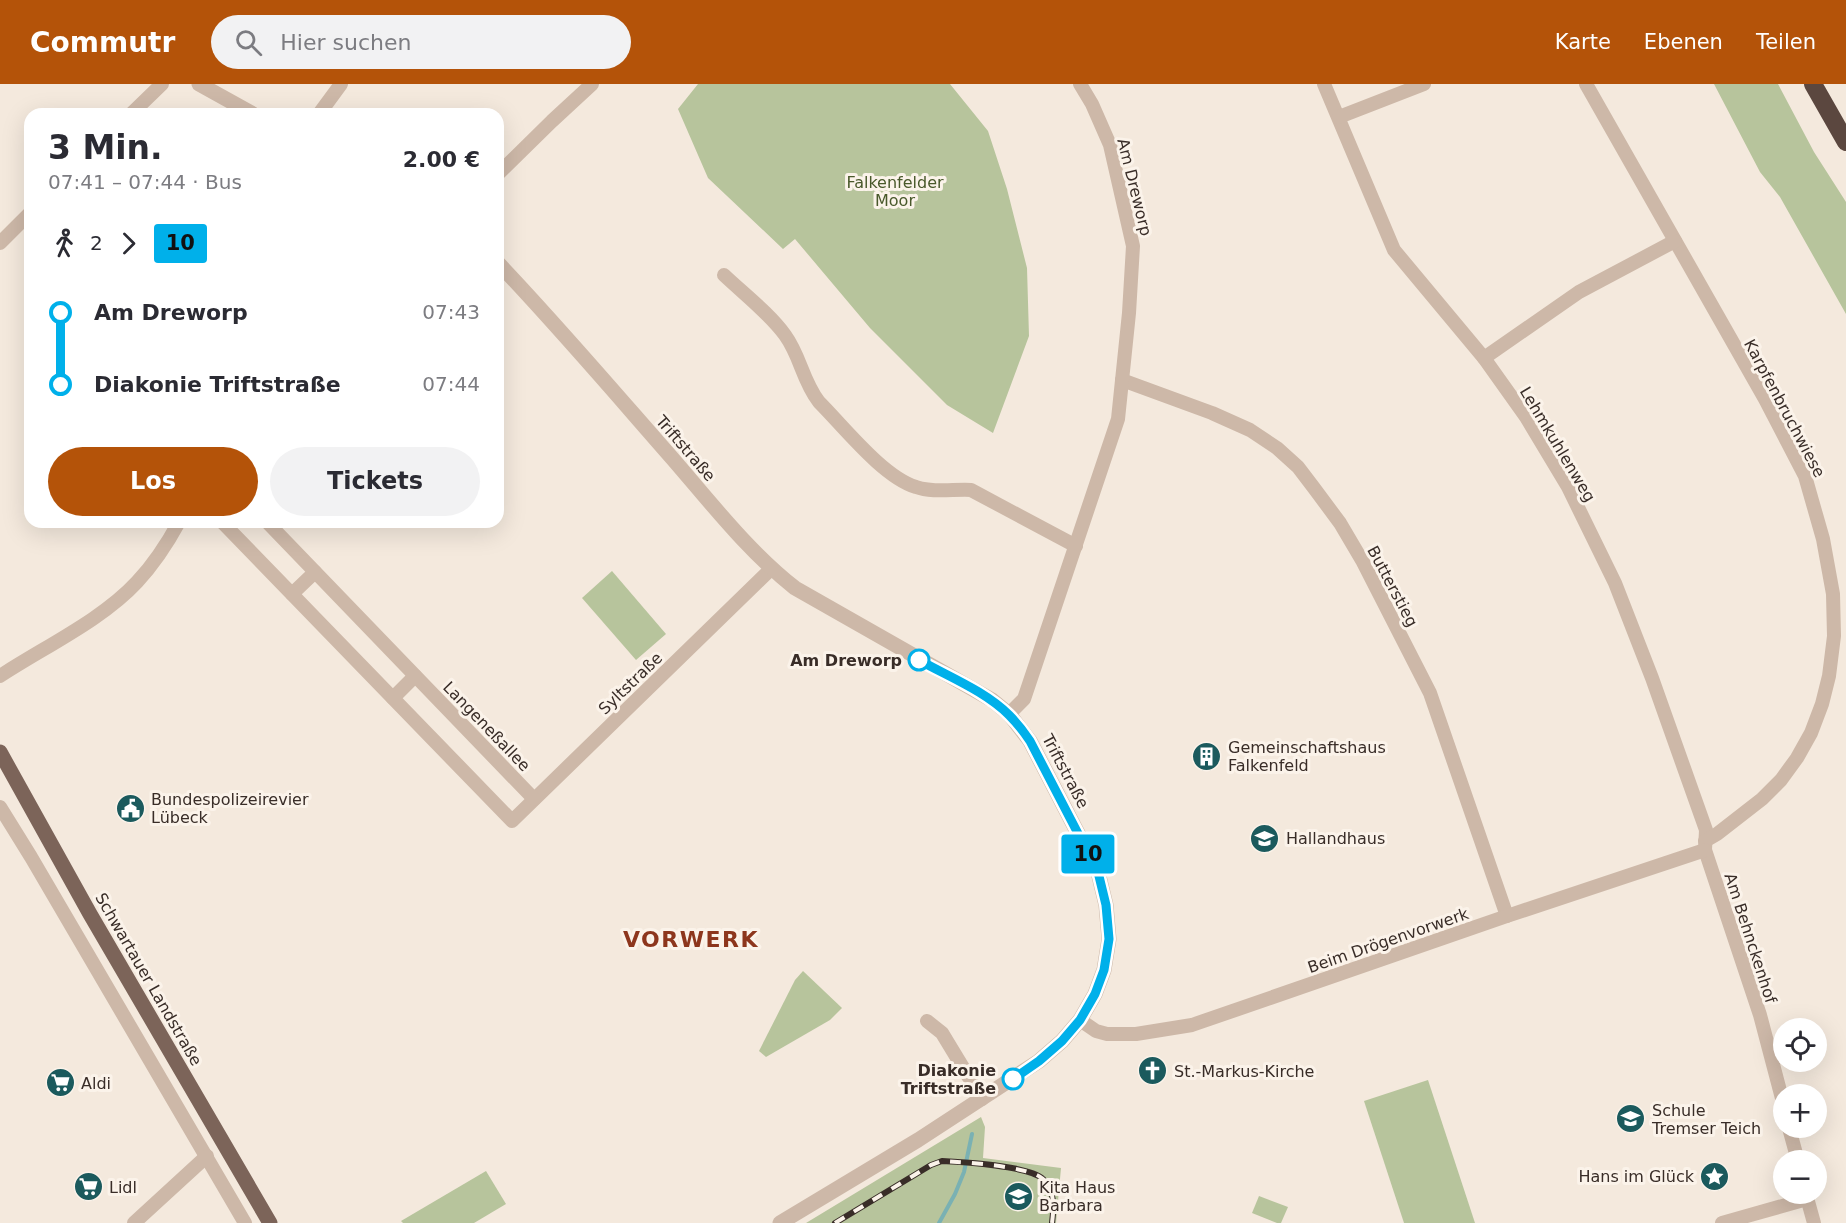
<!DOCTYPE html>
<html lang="de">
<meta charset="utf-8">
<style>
body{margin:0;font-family:"DejaVu Sans",sans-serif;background:#f2f2f3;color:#2b2b33;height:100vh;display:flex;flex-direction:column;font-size:22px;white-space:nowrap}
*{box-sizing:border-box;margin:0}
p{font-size:20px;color:#7c7c81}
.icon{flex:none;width:33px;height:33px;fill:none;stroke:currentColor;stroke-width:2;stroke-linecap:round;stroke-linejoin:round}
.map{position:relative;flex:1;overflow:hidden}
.panel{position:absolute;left:24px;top:24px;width:480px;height:420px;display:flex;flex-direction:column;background:#fff;border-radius:18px;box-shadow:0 6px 24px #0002}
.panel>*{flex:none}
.badge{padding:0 12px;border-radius:4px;font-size:21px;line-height:39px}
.fabs{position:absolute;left:1773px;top:934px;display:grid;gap:12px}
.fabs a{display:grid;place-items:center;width:54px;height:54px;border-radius:50%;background:#fff;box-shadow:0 6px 24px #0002;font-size:30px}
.map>.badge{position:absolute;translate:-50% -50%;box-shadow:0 0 0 3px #fff}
.legs{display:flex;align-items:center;gap:9px;height:66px;padding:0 24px;font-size:20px}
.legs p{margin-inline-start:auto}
.headline{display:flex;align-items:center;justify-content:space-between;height:102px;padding:0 24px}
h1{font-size:33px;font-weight:600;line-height:45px}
.cta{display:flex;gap:12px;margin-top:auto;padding:12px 24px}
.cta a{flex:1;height:69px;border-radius:36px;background:#b45309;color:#fff;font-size:24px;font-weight:600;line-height:69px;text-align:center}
.cta a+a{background:#f2f2f3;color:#2b2b33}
ul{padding:0 24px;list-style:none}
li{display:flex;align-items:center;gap:21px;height:72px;font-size:22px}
li i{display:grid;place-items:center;width:9px;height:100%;margin:0 8px;background:currentColor}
li i::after{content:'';width:15px;height:15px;margin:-8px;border:4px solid;border-radius:50%;background:#fff}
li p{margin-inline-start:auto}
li:first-child i{background:linear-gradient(#0000 50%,currentColor 0)}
li:last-child i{background:linear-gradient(currentColor 50%,#0000 0)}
header{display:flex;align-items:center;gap:36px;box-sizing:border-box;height:84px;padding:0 30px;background:#b45309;color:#fff}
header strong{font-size:28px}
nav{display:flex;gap:33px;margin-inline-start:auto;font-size:21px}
.search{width:420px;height:54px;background:#f2f2f3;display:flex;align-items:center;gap:15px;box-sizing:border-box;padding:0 21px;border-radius:33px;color:#7c7c81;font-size:22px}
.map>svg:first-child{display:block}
.green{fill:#b7c49c}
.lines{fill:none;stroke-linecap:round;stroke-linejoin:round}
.stream{stroke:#7ab1b3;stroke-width:4}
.minor{stroke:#cdb8a8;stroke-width:14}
.tertiary{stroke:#cdb8a8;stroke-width:15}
.primary{stroke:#7c6459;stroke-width:15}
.motorway{stroke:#5b473f;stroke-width:18}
.rail-casing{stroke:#392d28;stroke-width:6}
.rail{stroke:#fbf3ea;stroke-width:4;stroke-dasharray:11;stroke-linecap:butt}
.line-1-casing{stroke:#fff;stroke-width:14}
.line-1{stroke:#00b0ea;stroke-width:9}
.stop-1-dot{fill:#fff;stroke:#00b0ea;stroke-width:3}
.labels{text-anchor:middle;stroke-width:6;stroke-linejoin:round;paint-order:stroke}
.park-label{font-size:16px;fill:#49592b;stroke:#fbf3ea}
.street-label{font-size:16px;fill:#392d28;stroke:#fbf3ea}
.stop-label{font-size:16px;font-weight:bold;fill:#392d28;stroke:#fbf3ea;text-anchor:end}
.poi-label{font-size:16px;fill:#392d28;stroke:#fbf3ea;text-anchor:start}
.district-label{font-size:22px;font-weight:bold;letter-spacing:1.5px;fill:#8d361d;stroke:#fbf3ea}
</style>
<header>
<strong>Commutr</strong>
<div class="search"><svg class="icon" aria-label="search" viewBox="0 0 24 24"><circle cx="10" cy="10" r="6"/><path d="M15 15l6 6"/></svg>Hier suchen</div>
<nav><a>Karte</a><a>Ebenen</a><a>Teilen</a></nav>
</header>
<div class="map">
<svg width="1846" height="1139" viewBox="0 0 1846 1139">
<rect width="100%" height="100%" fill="#f4e9dd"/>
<g class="green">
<polygon points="698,0 950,0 988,47 1007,105 1027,184 1029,252 993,349 947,321 870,244 795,155 783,165 708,94 678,25"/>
<polygon points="1714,0 1778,0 1814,68 1846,118 1846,230 1780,113 1760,88"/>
<polygon points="612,487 666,550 636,576 582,514"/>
<polygon points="803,887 842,924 830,936 766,973 759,967 795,896"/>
<polygon points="1428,996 1475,1139 1404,1139 1364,1017"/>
<polygon points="981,1033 985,1043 983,1074 1061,1084 1056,1139 806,1139"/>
<polygon points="486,1087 506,1120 474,1139 403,1139 401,1137"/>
<polygon points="1259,1112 1288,1123 1281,1139 1277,1139 1252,1129"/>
</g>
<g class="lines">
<polyline class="stream" points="939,1139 955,1110 964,1088 972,1050"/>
<g class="minor">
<polyline points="1324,0 1394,166 1484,274 1526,333 1568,403 1615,499 1652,594 1706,746 1705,766 1760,931 1784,1022"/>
<polyline points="1586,0 1765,315 1805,392 1823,455 1833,510 1834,552 1829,592 1822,620 1811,649 1797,674 1781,696 1762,715 1717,750 1705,757"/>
<polyline points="131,30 162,0"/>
<polyline points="319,30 341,0"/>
<polyline points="1339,33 1424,0"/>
<polyline points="498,90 552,37 592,0"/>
<polyline points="0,159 30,129"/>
<path d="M724 191C744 210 769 229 785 251 801 273 802 296 819 318 844 343 883 393 916 403 932 409 954 405 971 406L1076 462"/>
<polyline points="1484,274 1579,208 1675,157"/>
<polyline points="1122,296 1212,329 1250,346 1277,364 1298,383 1314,404 1340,439 1363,478 1430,609 1507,832"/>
<polyline points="222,438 512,737 771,485"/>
<polyline points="267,438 534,715"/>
<polyline points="292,510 315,488"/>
<path d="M0 592C44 563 102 536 137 498 154 480 167 460 179 438"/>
<polyline points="393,614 415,592"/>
<polyline points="1009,630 1024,615 1118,335 1129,229 1133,162 1110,61 1092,20 1080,0"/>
<polyline points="0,723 31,773 245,1139"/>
<polyline points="1080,936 1096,947 1107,950 1136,950 1192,941 1507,832 1705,766"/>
<polyline points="927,937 942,949 982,1015"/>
<polyline points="1789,1044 1798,1077"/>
<polyline points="1806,1110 1814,1139"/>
<polyline points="134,1139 207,1072"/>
<polyline points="1722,1139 1807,1115"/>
</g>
<g class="tertiary">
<polyline points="199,0 253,30"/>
<path d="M498 179C558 242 615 309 672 374 711 419 748 467 795 504L992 616 1009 630 1030 657 1098 788 1106 821 1109 855 1104 886 1095 910 1080 936 1062 957 1039 977 918 1056 780 1139"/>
</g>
<polyline class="primary" points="0,668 90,830 270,1139"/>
<polyline class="motorway" points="1813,0 1846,58"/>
<defs>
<path id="rail" d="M835 1139 931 1081 942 1077C962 1078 1030 1082 1043 1095 1055 1106 1054 1124 1052 1139"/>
</defs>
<use href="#rail" class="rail-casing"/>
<use href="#rail" class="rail"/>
</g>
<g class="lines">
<defs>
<path id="line-1" d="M919 576C949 593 985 607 1009 631 1017 639 1024 648 1030 657L1098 788 1106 821 1109 855 1104 886 1095 910 1080 936 1062 957 1039 977 1013 995"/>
</defs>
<use href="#line-1" class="line-1-casing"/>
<use href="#line-1" class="line-1"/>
</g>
<defs>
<symbol id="building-disc" viewBox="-11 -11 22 22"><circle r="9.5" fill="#1b5a5d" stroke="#fbf3ea"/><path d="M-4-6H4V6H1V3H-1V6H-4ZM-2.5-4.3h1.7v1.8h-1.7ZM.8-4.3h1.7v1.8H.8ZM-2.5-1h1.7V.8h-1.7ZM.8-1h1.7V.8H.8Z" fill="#fff"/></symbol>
<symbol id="civic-disc" viewBox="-11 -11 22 22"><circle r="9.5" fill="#1b5a5d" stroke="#fbf3ea"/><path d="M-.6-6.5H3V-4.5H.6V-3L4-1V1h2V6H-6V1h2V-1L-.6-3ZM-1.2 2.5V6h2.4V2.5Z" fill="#fff"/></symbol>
<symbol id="school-disc" viewBox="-11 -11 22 22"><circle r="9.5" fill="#1b5a5d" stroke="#fbf3ea"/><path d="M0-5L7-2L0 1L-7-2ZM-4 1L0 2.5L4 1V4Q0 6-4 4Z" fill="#fff"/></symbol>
<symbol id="church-disc" viewBox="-11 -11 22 22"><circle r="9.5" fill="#1b5a5d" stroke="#fbf3ea"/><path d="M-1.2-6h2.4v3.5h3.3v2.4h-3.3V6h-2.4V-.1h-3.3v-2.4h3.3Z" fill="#fff"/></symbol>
<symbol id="supermarket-disc" viewBox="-11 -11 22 22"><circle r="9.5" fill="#1b5a5d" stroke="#fbf3ea"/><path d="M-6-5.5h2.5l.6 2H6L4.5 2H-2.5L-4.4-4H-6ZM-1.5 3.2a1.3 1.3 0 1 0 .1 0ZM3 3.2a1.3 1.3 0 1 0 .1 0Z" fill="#fff"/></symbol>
<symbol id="sight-disc" viewBox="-11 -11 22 22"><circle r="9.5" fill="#1b5a5d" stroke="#fbf3ea"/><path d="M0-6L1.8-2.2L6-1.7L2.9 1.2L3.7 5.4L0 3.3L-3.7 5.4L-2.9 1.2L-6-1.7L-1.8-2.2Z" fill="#fff"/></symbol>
</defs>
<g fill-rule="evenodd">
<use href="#building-disc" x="1190" y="656" width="33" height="33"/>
<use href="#civic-disc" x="114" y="708" width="33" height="33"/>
<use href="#school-disc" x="1248" y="738" width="33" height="33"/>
<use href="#church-disc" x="1136" y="970" width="33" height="33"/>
<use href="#supermarket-disc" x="44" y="982" width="33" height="33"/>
<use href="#school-disc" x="1614" y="1018" width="33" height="33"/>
<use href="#sight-disc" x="1698" y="1076" width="33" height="33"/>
<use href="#supermarket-disc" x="72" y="1086" width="33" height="33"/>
<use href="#school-disc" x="1002" y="1096" width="33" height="33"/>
</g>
<g class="stop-1-dot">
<circle cx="919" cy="576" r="10"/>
<circle cx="1013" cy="995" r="10"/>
</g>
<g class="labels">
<g class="park-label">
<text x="895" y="104">Falkenfelder<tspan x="895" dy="18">Moor</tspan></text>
</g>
<g class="street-label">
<text transform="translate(1135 103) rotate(76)" y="6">Am Dreworp</text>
<text transform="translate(1785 324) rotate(62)" y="6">Karpfenbruchwiese</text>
<text transform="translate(1558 360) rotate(59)" y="6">Lehmkuhlenweg</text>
<text transform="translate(686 364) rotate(49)" y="6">Triftstraße</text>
<text transform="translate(1393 502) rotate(62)" y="6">Butterstieg</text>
<text transform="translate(630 599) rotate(-44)" y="6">Syltstraße</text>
<text transform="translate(487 642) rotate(46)" y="6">Langeneßallee</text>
<text transform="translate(1066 687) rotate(62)" y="6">Triftstraße</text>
<text transform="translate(1751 854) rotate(72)" y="6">Am Behnckenhof</text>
<text transform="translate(1388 856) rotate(-19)" y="6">Beim Drögenvorwerk</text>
<text transform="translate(149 895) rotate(60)" y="6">Schwartauer Landstraße</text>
</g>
<g class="stop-label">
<text x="902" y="582">Am Dreworp</text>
<text x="996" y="992">Diakonie<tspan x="996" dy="18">Triftstraße</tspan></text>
</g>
<g class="poi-label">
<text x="1228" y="669">Gemeinschaftshaus<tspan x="1228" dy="18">Falkenfeld</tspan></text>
<text x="151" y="721">Bundespolizeirevier<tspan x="151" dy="18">Lübeck</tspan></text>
<text x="1286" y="760">Hallandhaus</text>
<text x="1174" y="993">St.-Markus-Kirche</text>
<text x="81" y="1005">Aldi</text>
<text x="1652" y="1032">Schule<tspan x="1652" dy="18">Tremser Teich</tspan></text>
<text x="1694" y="1098" text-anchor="end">Hans im Glück</text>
<text x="109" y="1109">Lidl</text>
<text x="1039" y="1109">Kita Haus<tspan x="1039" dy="18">Barbara</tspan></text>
</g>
<g class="district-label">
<text x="691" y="863">VORWERK</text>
</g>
</g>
</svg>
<div class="fabs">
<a><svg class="icon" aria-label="locate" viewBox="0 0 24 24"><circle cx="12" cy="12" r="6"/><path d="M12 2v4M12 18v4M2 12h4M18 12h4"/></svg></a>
<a>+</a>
<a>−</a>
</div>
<b class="badge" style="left:1088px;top:770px;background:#00b0ea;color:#111">10</b>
<section class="panel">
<div class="headline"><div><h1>3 Min.</h1><p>07:41 – 07:44 · Bus</p></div><b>2.00 €</b></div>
<div class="legs"><svg class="icon" aria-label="walk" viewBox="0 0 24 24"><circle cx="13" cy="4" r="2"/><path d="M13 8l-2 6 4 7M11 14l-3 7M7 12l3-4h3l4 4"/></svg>2<svg class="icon" aria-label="forward" viewBox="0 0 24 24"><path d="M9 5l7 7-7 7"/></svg><b class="badge" style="background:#00b0ea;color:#111">10</b></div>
<ul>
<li><i style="color:#00b0ea"></i><b>Am Dreworp</b><p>07:43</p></li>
<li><i style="color:#00b0ea"></i><b>Diakonie Triftstraße</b><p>07:44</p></li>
</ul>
<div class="cta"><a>Los</a><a>Tickets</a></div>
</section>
</div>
